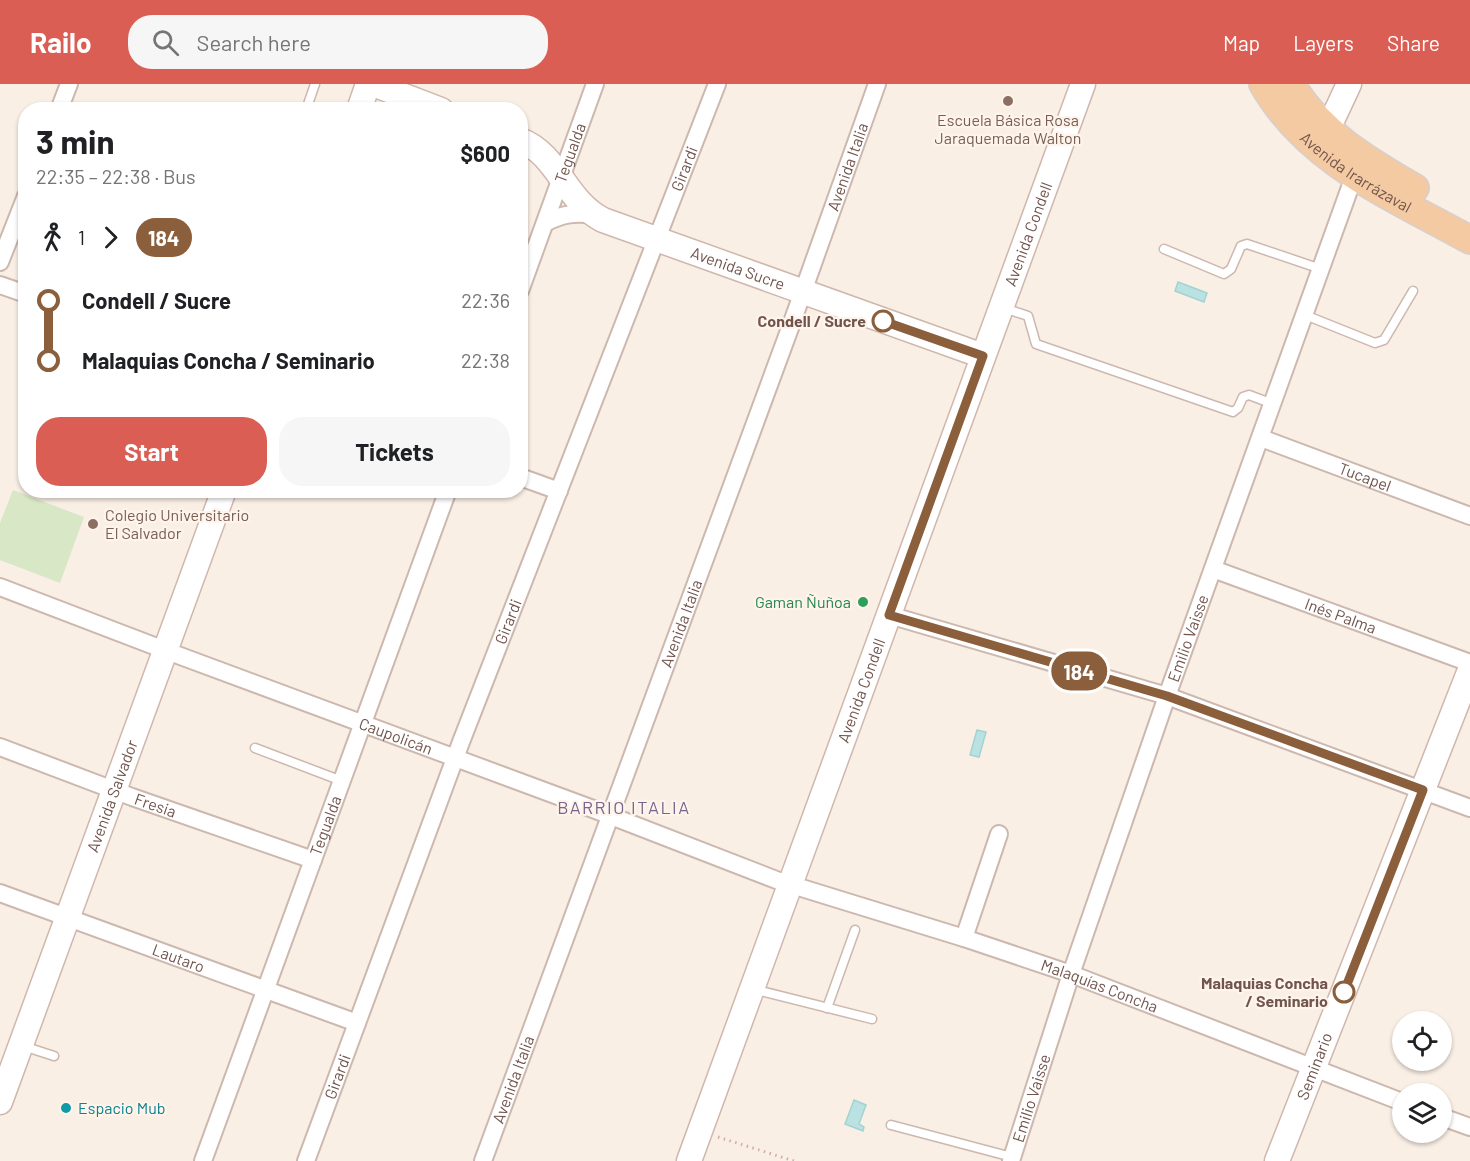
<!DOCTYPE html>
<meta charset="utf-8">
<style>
body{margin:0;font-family:Barlow,sans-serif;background:#f6f6f6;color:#202124;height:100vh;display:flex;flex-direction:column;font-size:22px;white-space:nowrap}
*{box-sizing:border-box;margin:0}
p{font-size:20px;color:#757577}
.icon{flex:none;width:33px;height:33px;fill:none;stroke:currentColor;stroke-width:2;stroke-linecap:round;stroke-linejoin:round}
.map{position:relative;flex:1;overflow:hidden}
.sheet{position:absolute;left:18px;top:18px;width:510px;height:396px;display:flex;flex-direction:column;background:#fff;border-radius:24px;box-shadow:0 2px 4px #0004}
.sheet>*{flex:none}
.badge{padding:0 12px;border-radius:20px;font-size:21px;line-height:39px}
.buttons{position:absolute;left:1392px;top:927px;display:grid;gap:12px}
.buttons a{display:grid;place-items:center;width:60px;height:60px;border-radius:50%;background:#fff;box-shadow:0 2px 4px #0004;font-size:30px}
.map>.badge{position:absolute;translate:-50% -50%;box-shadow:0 0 0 3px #fff}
.legs{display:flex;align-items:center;gap:9px;height:66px;padding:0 18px;font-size:20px}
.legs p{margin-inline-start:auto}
.head{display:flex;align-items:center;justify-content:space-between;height:102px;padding:0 18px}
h1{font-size:33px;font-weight:700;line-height:45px}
.primary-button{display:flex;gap:12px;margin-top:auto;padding:12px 18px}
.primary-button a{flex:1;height:69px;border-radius:24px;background:#db5e54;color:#fff;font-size:24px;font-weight:700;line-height:69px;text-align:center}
.primary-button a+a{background:#f6f6f6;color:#202124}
ul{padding:0 18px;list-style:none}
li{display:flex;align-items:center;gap:21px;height:60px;font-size:22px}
li i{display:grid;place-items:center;width:9px;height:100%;margin:0 8px;background:currentColor}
li i::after{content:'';width:15px;height:15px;margin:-8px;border:4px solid;border-radius:50%;background:#fff}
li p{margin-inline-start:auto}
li:first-child i{background:linear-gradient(#0000 50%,currentColor 0)}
li:last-child i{background:linear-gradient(currentColor 50%,#0000 0)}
header{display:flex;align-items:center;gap:36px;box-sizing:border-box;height:84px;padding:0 30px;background:#db5e54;color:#fff}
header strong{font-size:28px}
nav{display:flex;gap:33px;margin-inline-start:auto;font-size:21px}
.search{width:420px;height:54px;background:#f6f6f6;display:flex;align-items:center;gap:15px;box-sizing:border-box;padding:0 21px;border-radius:24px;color:#757577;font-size:22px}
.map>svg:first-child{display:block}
.green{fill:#d8e7c5}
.water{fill:#bbe2e2;stroke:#a2d3d3;stroke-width:1.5}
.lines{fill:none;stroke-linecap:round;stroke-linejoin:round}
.lane-casing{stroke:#cdb8af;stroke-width:11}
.street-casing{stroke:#cdb8af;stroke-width:20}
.secondary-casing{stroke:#d0b7ad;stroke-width:27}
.primary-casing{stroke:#d7cfcd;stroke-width:30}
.path{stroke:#d2aea2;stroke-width:3;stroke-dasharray:1.5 4.5;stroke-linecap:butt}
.lane{stroke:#fff;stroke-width:8}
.street{stroke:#fff;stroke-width:16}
.secondary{stroke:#fff;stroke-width:24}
.primary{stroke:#f4caa3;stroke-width:27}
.line-1-casing{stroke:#fff;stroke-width:14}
.line-1{stroke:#8b5e3c;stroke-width:9}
.education-dot{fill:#8d6e63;stroke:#fef4eb;stroke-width:2}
.stop-1-dot{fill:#fff;stroke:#8b5e3c;stroke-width:3}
.leisure-dot{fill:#2e9e5b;stroke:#fef4eb;stroke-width:2}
.culture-dot{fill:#0f9aa8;stroke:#fef4eb;stroke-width:2}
.labels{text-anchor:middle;stroke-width:4.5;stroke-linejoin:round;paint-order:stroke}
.education-label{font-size:16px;fill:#785e54;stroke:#fef4eb}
.street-label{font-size:16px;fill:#71544c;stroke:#fef4eb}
.stop-label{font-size:16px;font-weight:bold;fill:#71544c;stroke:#fef4eb;text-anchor:end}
.leisure-label{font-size:16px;fill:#27864d;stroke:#fef4eb;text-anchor:end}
.culture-label{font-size:16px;fill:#0d838f;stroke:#fef4eb;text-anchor:start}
.neighbourhood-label{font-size:18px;letter-spacing:1.5px;fill:#7a648d;stroke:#fef4eb}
</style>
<header>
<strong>Railo</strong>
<div class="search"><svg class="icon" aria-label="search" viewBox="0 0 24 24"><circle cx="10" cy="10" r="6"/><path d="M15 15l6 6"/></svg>Search here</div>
<nav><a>Map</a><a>Layers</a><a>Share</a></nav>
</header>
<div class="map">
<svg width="1470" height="1077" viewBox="0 0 1470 1077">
<rect width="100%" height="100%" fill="#faefe5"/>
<polygon class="green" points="13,406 84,433 60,499 0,476 0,439"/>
<g class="water">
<polygon points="1178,198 1207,209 1204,218 1175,207"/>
<polygon points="977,646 986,648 979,673 970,671"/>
<polygon points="854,1016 866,1021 859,1040 864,1043 863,1047 845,1040"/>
</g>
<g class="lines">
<defs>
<g id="lane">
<polyline points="306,26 315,0"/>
<polyline points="1164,165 1224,190 1231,185 1241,162 1247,160 1321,185"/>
<polyline points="1004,224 1028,232 1036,260 1233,328 1238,324 1243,313 1249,311 1273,320"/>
<polyline points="1305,231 1375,259 1384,256 1413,207"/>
<polyline points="255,664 342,697"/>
<polyline points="753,905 872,935"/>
<polyline points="827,924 855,846"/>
<polyline points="23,962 54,972"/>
<polyline points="891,1041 1012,1073"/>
</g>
<g id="street">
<polyline points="59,26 69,0"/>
<path d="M545 139C562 130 575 128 594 131"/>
<polyline points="0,178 26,112"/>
<polyline points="0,201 26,210"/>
<path id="s1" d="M520 207 595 0"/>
<path id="s2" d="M1261 354 1470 432"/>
<polyline points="520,393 559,407"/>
<path id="s3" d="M1213 485 1470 579"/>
<path id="s4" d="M0 503 183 573 593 725 779 797 964 854 1071 890 1402 1018"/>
<polyline points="889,531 1167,612 1470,724"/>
<path id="s5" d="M0 663 132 713 313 776"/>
<path id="s6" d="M0 809 357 939"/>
<polyline points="964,854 999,750"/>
<polyline points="1442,1033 1470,1043"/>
<path id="s7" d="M203 1077 448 406"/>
<path id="s8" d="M306 1077 461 658 717 0"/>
<path id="s9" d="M483 1077 790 244 877 0"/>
<path id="s10" d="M1011 1077 1071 890 1167 612 1357 84"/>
</g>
<g id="secondary">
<polyline points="373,0 441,26"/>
<polyline points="359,26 368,0"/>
<polyline points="1328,45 1349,0"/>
<path id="s11" d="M520 56C559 71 564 116 603 136L983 272"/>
<path id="s12" d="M0 1018 224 406"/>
<path id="s13" d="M689 1077 1083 0"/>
<path id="s14" d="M1277 1077 1470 586"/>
</g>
<g id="primary">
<path id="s15" d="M1263 0C1307 78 1395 114 1470 156"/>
<path d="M1291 0C1319 48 1368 77 1415 104"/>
</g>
</defs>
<use href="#lane" class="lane-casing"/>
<use href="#street" class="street-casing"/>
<use href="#secondary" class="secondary-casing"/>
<use href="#primary" class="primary-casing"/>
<polyline class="path" points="718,1053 794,1077"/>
<use href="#lane" class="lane"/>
<use href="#street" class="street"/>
<use href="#secondary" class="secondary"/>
<use href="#primary" class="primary"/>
</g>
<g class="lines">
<defs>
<polyline id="line-1" points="883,237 983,272 889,531 1167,612 1423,706 1344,908"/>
</defs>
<use href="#line-1" class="line-1-casing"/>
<use href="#line-1" class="line-1"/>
</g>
<g class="education-dot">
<circle cx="1008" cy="17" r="6"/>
<circle cx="93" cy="440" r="6"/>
</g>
<g class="stop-1-dot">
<circle cx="883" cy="237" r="10"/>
<circle cx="1344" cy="908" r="10"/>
</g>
<circle class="leisure-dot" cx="863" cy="518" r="6"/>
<circle class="culture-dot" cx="66" cy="1024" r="6"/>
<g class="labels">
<g class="education-label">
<text x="1008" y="42">Escuela Básica Rosa<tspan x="1008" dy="18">Jaraquemada Walton</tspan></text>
<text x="105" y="437" text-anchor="start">Colegio Universitario<tspan x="105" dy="18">El Salvador</tspan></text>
</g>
<g class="street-label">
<text dy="6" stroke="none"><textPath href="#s1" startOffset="147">Tegualda</textPath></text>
<text dy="6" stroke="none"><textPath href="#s9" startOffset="1059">Avenida Italia</textPath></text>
<text dy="6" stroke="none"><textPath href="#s8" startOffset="1062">Girardi</textPath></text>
<text dy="6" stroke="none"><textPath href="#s15" startOffset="130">Avenida Irarrázaval</textPath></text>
<text dy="6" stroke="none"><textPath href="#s13" startOffset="987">Avenida Condell</textPath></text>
<text dy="6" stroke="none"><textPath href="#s11" startOffset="260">Avenida Sucre</textPath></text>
<text dy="6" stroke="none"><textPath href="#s2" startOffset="111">Tucapel</textPath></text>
<text dy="6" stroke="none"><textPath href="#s3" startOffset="136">Inés Palma</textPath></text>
<text dy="6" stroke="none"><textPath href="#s8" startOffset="576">Girardi</textPath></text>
<text dy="6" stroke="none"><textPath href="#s9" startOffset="573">Avenida Italia</textPath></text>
<text dy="6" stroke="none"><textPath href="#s10" startOffset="552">Emilio Vaisse</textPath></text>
<text dy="6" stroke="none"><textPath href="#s13" startOffset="501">Avenida Condell</textPath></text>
<text dy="6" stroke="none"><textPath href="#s4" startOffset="423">Caupolicán</textPath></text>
<text dy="6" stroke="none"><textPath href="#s12" startOffset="326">Avenida Salvador</textPath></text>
<text dy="6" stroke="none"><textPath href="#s5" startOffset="166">Fresia</textPath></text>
<text dy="6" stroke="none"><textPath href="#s7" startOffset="357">Tegualda</textPath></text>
<text dy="6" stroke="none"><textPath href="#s6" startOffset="190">Lautaro</textPath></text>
<text dy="6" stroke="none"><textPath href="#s4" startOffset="1170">Malaquías Concha</textPath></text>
<text dy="6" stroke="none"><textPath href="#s14" startOffset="102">Seminario</textPath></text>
<text dy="6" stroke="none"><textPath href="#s8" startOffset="90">Girardi</textPath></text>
<text dy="6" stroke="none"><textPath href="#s9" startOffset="87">Avenida Italia</textPath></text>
<text dy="6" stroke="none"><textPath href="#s10" startOffset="66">Emilio Vaisse</textPath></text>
</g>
<g class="stop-label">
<text x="866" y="243">Condell / Sucre</text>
<text x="1328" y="905">Malaquias Concha<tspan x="1328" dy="18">/ Seminario</tspan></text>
</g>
<g class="leisure-label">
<text x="851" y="524">Gaman Ñuñoa</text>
</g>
<g class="culture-label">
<text x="78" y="1030">Espacio Mub</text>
</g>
<g class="neighbourhood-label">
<text x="624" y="730">BARRIO ITALIA</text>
</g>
</g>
</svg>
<div class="buttons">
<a><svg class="icon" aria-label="locate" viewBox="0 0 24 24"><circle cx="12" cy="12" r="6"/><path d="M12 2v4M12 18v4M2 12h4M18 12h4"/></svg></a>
<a><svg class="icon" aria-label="layers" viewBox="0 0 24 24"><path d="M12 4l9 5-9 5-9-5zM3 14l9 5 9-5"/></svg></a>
</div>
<b class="badge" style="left:1079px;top:587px;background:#8b5e3c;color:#fff">184</b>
<section class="sheet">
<div class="head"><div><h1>3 min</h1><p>22:35 – 22:38 · Bus</p></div><b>$600</b></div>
<div class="legs"><svg class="icon" aria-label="walk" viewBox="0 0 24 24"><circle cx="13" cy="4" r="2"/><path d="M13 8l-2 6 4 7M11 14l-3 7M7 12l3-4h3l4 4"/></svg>1<svg class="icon" aria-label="forward" viewBox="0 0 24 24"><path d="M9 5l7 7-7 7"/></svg><b class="badge" style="background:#8b5e3c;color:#fff">184</b></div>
<ul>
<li><i style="color:#8b5e3c"></i><b>Condell / Sucre</b><p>22:36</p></li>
<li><i style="color:#8b5e3c"></i><b>Malaquias Concha / Seminario</b><p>22:38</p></li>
</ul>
<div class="primary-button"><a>Start</a><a>Tickets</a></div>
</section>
</div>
